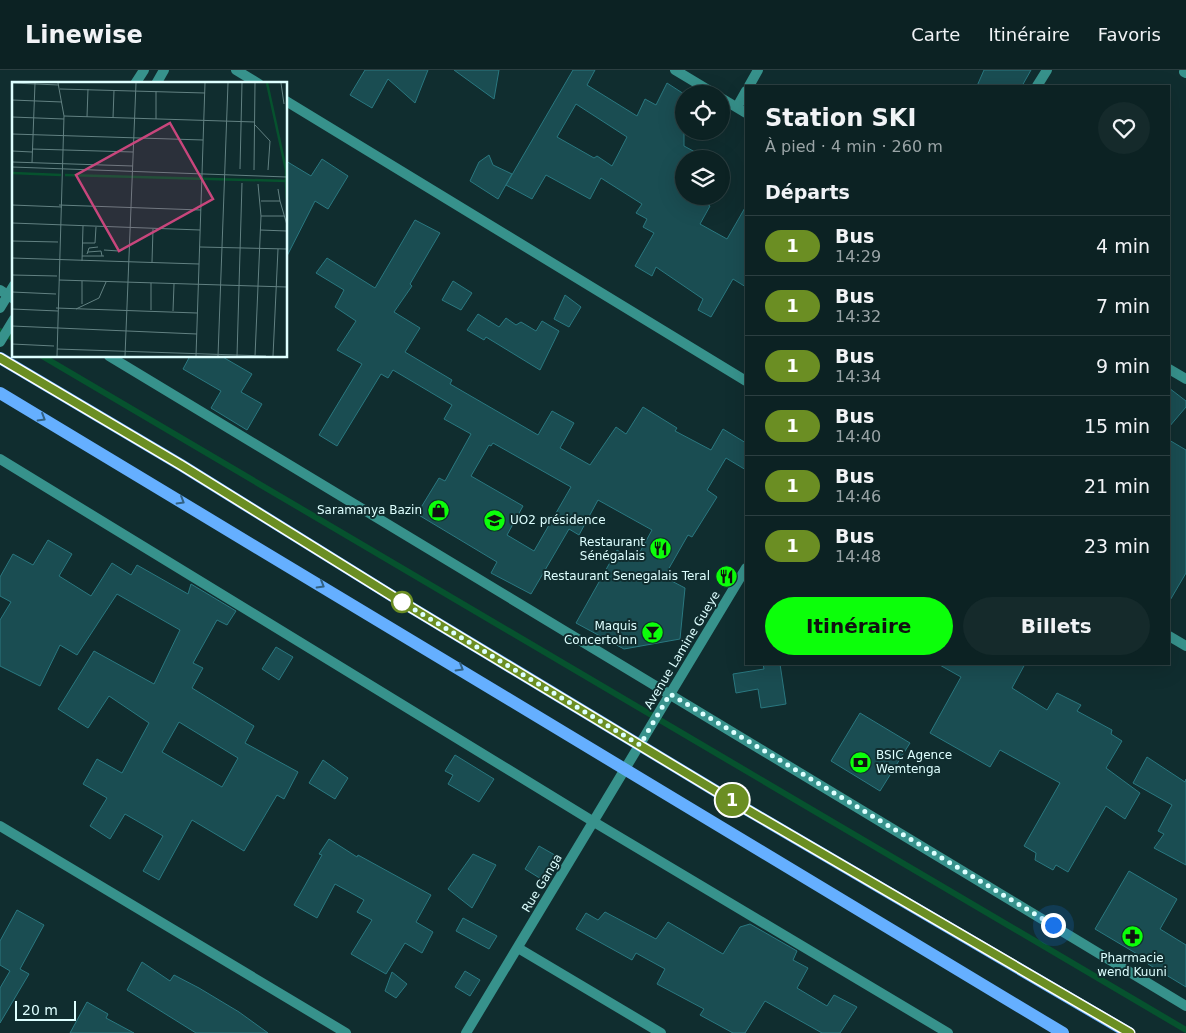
<!DOCTYPE html>
<html lang="fr">
<meta charset="utf-8">
<style>
body{margin:0;font-family:"DejaVu Sans",sans-serif;background:#152a2b;color:#f1f3f6;height:100vh;display:flex;flex-direction:column;font-size:19px;white-space:nowrap}
*{box-sizing:border-box;margin:0}
p{font-size:16px;color:#9aa4a6}
.icon{flex:none;width:28px;height:28px;fill:none;stroke:currentColor;stroke-width:2;stroke-linecap:round;stroke-linejoin:round}
.map{position:relative;flex:1;overflow:hidden}
.panel{position:absolute;left:745px;top:15px;width:425px;height:580px;display:flex;flex-direction:column;background:#0c2223;border-radius:0px;box-shadow:0 5px 20px #0002,0 0 0 1px #2c3f41}
.panel>*{flex:none}
.badge{padding:0 10px;border-radius:16px;font-size:18px;line-height:32px}
.fabs{position:absolute;left:675px;top:15px;display:grid;gap:10px}
.fabs a{display:grid;place-items:center;width:55px;height:55px;border-radius:50%;background:#0c2223;box-shadow:0 5px 20px #0002,0 0 0 1px #2c3f41;font-size:25px}
.scale{position:absolute;left:15px;bottom:12px;width:61px;box-sizing:border-box;padding-left:5px;border:2px solid #deffff;border-top:0;font-size:14px;line-height:18px;white-space:nowrap;color:#deffff;-webkit-text-stroke:4px #102d2f;paint-order:stroke}
.you{position:absolute;width:25px;height:25px;margin:-12px;border:4px solid #fff;border-radius:50%;background:#1a73e8;box-shadow:0 0 0 8px #1a73e833}
.map>.badge{position:absolute;translate:-50% -50%;box-shadow:0 0 0 2px #fff}
h2{padding:0 20px;font-size:19px;line-height:45px}
.round{display:grid;place-items:center;flex:none;width:52px;height:52px;border-radius:26px;background:#152a2b}
.head{display:flex;align-items:center;justify-content:space-between;height:85px;padding:0 20px}
h1{font-size:24px;font-weight:600;line-height:38px}
.button{display:flex;gap:10px;margin-top:auto;padding:10px 20px}
.button a{flex:1;height:58px;border-radius:30px;background:#0cff0a;color:#111;font-size:20px;font-weight:600;line-height:58px;text-align:center}
.button a+a{background:#152a2b;color:#f1f3f6}
ul{padding:0;list-style:none}
li{display:flex;align-items:center;gap:15px;height:60px;padding:0 20px;border-top:1px solid #2c3f41}
li div{flex:1}
li b{display:block;font-size:19px}
li em{font-style:normal}
li .badge{min-width:55px;font-weight:700;text-align:center}
header{display:flex;align-items:center;gap:30px;box-sizing:border-box;height:70px;padding:0 25px;background:#0c2223;border-bottom:1px solid #2c3f41}
header strong{font-size:24px}
nav{display:flex;gap:28px;margin-inline-start:auto;font-size:18px}
.map>svg:first-child{display:block}
.lines{fill:none;stroke-linecap:round;stroke-linejoin:round}
.stream{stroke:#06522e;stroke-width:6}
.building{fill:#1a4d52;stroke:#2a7880;fill-rule:evenodd}
.lane{stroke:#37928c;stroke-width:10}
.street{stroke:#37928c;stroke-width:10}
.primary{stroke:#65afff;stroke-width:12}
.oneway{stroke:#326182}
.line-casing{stroke:#fff;stroke-width:11}
.line{stroke:#6b8e23;stroke-width:8}
.walk{stroke:#deffff;stroke-width:5;stroke-dasharray:0 9}
.stop-dot{fill:#fff;stroke:#6b8e23;stroke-width:2.5}
.labels{text-anchor:middle;stroke-width:4;stroke-linejoin:round;paint-order:stroke}
.poi-label{font-size:12px;fill:#deffff;stroke:#102d2f;text-anchor:end}
.street-label{font-size:12px;fill:#deffff;stroke:#102d2f}
.inset-river{fill:none;stroke:#06522e;stroke-width:2.5}
.inset-road{fill:none;stroke:#628182;stroke-width:1}
.view{fill:#c8467c;fill-opacity:0.15;stroke:#c8467c;stroke-width:2.5}
.inset-edge{fill:none;stroke:#deffff;stroke-width:2.5}
</style>
<header>
<strong>Linewise</strong>
<nav><a>Carte</a><a>Itinéraire</a><a>Favoris</a></nav>
</header>
<div class="map">
<svg width="1186" height="963" viewBox="0 0 1186 963">
<rect width="100%" height="100%" fill="#102d2f"/>
<g class="lines">
<g class="stream">
<polyline points="0,261 14,269"/>
<polyline points="42,286 1186,960"/>
</g>
</g>
<g class="building">
<polygon points="365,0 428,0 415,33 388,9 372,38 350,25"/>
<polygon points="454,0 499,0 494,29"/>
<path d="M573 0H595L587 15 637 46 645 29 656 35 667 13 684 24V76L708 89H684V126H693L710 136 700 154 727 169 746 136V217L733 209 711 247 698 240 703 229 656 197 652 206 635 196 654 163 643 157 647 149 636 143 642 134 601 108 590 129 546 105 532 129 506 115ZM576 34 627 67 612 96 597 86 594 88 557 67Z"/>
<polygon points="984,0 1031,0 1022,16 977,16"/>
<polygon points="489,85 493,95 512,104 498,129 470,111 479,92"/>
<polygon points="322,89 348,106 328,139 315,131 286,188 286,91 311,106"/>
<path d="M415 150 440 163 410 214 412 216 394 242 420 258 405 282 452 310 450 314 538 365 552 341 574 353 560 378 590 395 616 357 626 364 643 337 677 358 675 361 711 380 723 359 746 373V400L726 388 707 420 717 427 692 467 688 465 664 507 685 518 680 569 624 579 576 553 617 480 635 491 652 460 598 430 579 465 569 459 531 524 491 503 497 492 417 444 439 408 445 411 471 364 444 349 452 335 393 300 388 308 381 304 337 376 319 365 362 294 337 280 356 251 335 237 344 220 316 203 327 188 375 218ZM493 373 571 417 534 481 507 465 523 436 471 406 489 375 491 376Z"/>
<polygon points="453,211 472,223 461,240 442,230"/>
<polygon points="565,225 581,237 569,257 554,249"/>
<polygon points="478,244 499,257 506,248 516,255 521,252 536,261 542,251 559,261 540,300 486,267 484,270 467,260"/>
<polygon points="190,286 221,286 252,304 241,322 262,334 247,360 211,338 221,321 183,299"/>
<polygon points="1169,318 1186,331 1186,337 1169,357"/>
<polygon points="1169,370 1186,380 1186,503 1169,532"/>
<path d="M48 470 72 484 59 506 91 526 112 493 131 505 137 495 188 524 191 514 236 541 227 555 217 550 193 593 203 598 192 618 254 656 245 673 298 702 284 729 277 725 244 781 192 750 159 810 143 801 163 766 125 744 110 769 90 756 107 728 83 714 97 689 122 703 149 653 109 626 88 658 58 639 94 581 154 614 180 560 117 524 77 585 60 575 40 616 0 596V550L11 532 0 526V507L13 484 33 495ZM179 652 238 688 222 717 162 682Z"/>
<polygon points="276,577 293,587 279,610 262,599"/>
<polygon points="763,594 780,594 786,634 761,638 758,619 736,623 733,604 764,599"/>
<polygon points="938,594 1025,594 1012,618 1047,640 1057,623 1081,635 1077,641 1112,660 1111,664 1122,671 1106,698 1140,723 1125,749 1106,736 1068,802 1056,795 1053,800 1035,790 1036,783 1024,776 1060,713 1000,680 990,697 930,663 961,607"/>
<polygon points="860,643 910,673 880,721 831,691"/>
<polygon points="455,685 494,709 479,732 448,714 453,705 445,701"/>
<polygon points="1147,687 1185,712 1186,709 1186,795 1154,778 1164,764 1158,761 1172,735 1133,713"/>
<polygon points="323,690 348,708 335,729 309,713"/>
<polygon points="329,769 357,787 358,785 431,825 416,852 433,862 422,883 405,873 386,904 351,884 372,850 357,842 364,830 335,814 317,848 294,835 322,785 319,784"/>
<polygon points="539,776 560,788 546,812 525,799"/>
<polygon points="473,784 496,795 472,838 448,819"/>
<polygon points="1129,801 1177,829 1160,859 1186,875 1186,917 1148,894 1149,891 1095,859"/>
<polygon points="17,840 44,855 20,899 29,904 0,953 0,918 10,901 0,895 0,871"/>
<polygon points="605,842 656,869 668,852 723,884 740,857 750,854 797,881 793,890 808,898 797,918 827,936 834,925 857,937 840,963 822,963 765,931 745,963 733,963 700,945 704,939 657,914 665,899 636,883 632,890 576,859 586,843 598,850"/>
<polygon points="463,848 497,866 489,879 456,861"/>
<polygon points="142,892 170,911 174,905 199,918 239,942 268,963 196,963 127,920"/>
<polygon points="465,901 480,910 470,926 455,917"/>
<polygon points="392,902 407,914 396,928 385,921"/>
<polygon points="87,932 108,944 106,948 134,963 70,963"/>
</g>
<g class="lines">
<g class="lane">
<polyline points="0,220 14,229"/>
<polyline points="109,286 1186,936"/>
<polyline points="0,389 594,752"/>
</g>
<g class="street">
<polyline points="236,0 259,14"/>
<polyline points="675,0 715,24"/>
<polyline points="1184,2 1186,3"/>
<polyline points="135,14 144,0"/>
<polyline points="156,14 164,0"/>
<polyline points="749,16 758,0"/>
<polyline points="1037,16 1047,0"/>
<polyline points="721,28 746,43"/>
<polyline points="286,31 746,311"/>
<polyline points="737,37 746,21"/>
<polyline points="0,238 14,215"/>
<polyline points="0,272 14,249"/>
<polyline points="1169,299 1186,309"/>
<polyline points="1169,566 1186,576"/>
<polyline points="594,752 948,963"/>
<polyline points="0,756 346,963"/>
<polyline points="518,878 661,963"/>
<polyline points="466,963 746,498"/>
</g>
<g class="primary">
<polyline points="0,288 181,395 397,529 739,735 1129,963"/>
<polyline points="0,323 1063,963"/>
</g>
</g>
<defs><path id="oneway-chevron" d="M-2-3.5L2.5 0L-2 3.5" fill="none" stroke-width="1.6" stroke-linecap="round" stroke-linejoin="round" transform="scale(1.25)"/></defs>
<g class="oneway">
<use href="#oneway-chevron" transform="translate(42 348) rotate(31)"/>
<use href="#oneway-chevron" transform="translate(181 431) rotate(31)"/>
<use href="#oneway-chevron" transform="translate(321 515) rotate(31)"/>
<use href="#oneway-chevron" transform="translate(460 598) rotate(31)"/>
</g>
<g class="lines">
<defs>
<polyline id="line" points="0,288 181,395 397,529 739,735 1130,963"/>
</defs>
<use href="#line" class="line-casing"/>
<use href="#line" class="line"/>
<polyline class="walk" points="402,532 397,529 640,675 670,624 1053,855"/>
</g>
<defs>
<symbol id="shop-disc" viewBox="-11 -11 22 22"><circle r="9.5" fill="#0cff0a" stroke="#102d2f"/><path d="M-5-2.5h2.3a2.7 3.5 0 0 1 5.4 0H5L5.5 6h-11ZM-1.5-2.5h3a1.5 2.3 0 0 0-3 0Z" fill="#111"/></symbol>
<symbol id="school-disc" viewBox="-11 -11 22 22"><circle r="9.5" fill="#0cff0a" stroke="#102d2f"/><path d="M0-5L7-2L0 1L-7-2ZM-4 1L0 2.5L4 1V4Q0 6-4 4Z" fill="#111"/></symbol>
<symbol id="restaurant-disc" viewBox="-11 -11 22 22"><circle r="9.5" fill="#0cff0a" stroke="#102d2f"/><path d="M-5-6h1v4h1v-4h1v4h1v-4h1v5L-1.5 .5V6h-2V.5L-5-1ZM5-6V6H3V1.5H1.5Q1.5-4 5-6Z" fill="#111"/></symbol>
<symbol id="bar-disc" viewBox="-11 -11 22 22"><circle r="9.5" fill="#0cff0a" stroke="#102d2f"/><path d="M-6-5H6L.8 .8V4.5H3.5V6h-7V4.5H-.8V.8Z" fill="#111"/></symbol>
<symbol id="bank-disc" viewBox="-11 -11 22 22"><circle r="9.5" fill="#0cff0a" stroke="#102d2f"/><path d="M-6-4H6V4H-6ZM0-2.3a2.3 2.3 0 1 0 0 4.6a2.3 2.3 0 1 0 0-4.6Z" fill="#111"/></symbol>
<symbol id="pharmacy-disc" viewBox="-11 -11 22 22"><circle r="9.5" fill="#0cff0a" stroke="#102d2f"/><path d="M-2-6h4v4h4v4h-4v4h-4v-4h-4v-4h4Z" fill="#111"/></symbol>
</defs>
<g fill-rule="evenodd">
<use href="#shop-disc" x="426" y="428" width="25" height="25"/>
<use href="#school-disc" x="482" y="438" width="25" height="25"/>
<use href="#restaurant-disc" x="648" y="466" width="25" height="25"/>
<use href="#restaurant-disc" x="714" y="494" width="25" height="25"/>
<use href="#bar-disc" x="640" y="550" width="25" height="25"/>
<use href="#bank-disc" x="848" y="680" width="25" height="25"/>
<use href="#pharmacy-disc" x="1120" y="854" width="25" height="25"/>
</g>
<circle class="stop-dot" cx="402" cy="532" r="10"/>
<g class="labels">
<g class="poi-label">
<text x="422" y="444">Saramanya Bazin</text>
<text x="510" y="454" text-anchor="start">UO2 présidence</text>
<text x="645" y="476">Restaurant<tspan x="645" dy="14">Sénégalais</tspan></text>
<text x="710" y="510">Restaurant Senegalais Teral</text>
<text x="637" y="560">Maquis<tspan x="637" dy="14">ConcertoInn</tspan></text>
<text x="876" y="689" text-anchor="start">BSIC Agence<tspan x="876" dy="14">Wemtenga</tspan></text>
<text x="1132" y="892" text-anchor="middle">Pharmacie<tspan x="1132" dy="14">wend Kuuni</tspan></text>
</g>
<g class="street-label">
<text transform="translate(682 580) rotate(-59)" y="4">Avenue Lamine Gueye</text>
<text transform="translate(542 813) rotate(-59)" y="4">Rue Ganga</text>
</g>
</g>
<g transform="translate(12 12)">
<rect width="275" height="275" fill="#102d2f"/>
<path class="inset-river" d="M255 1 274 88V102M0 91 49 93M53 93 275 99M274 102 275 117"/>
<path class="inset-road" d="M0 1 47 3M269 1 272 22M48 7 193 11M0 18 50 20M52 34 243 40M0 35 52 37M75 35 76 7M101 36 102 8M144 37V9M243 43 258 59 256 88M0 52 191 58M20 67 121 70M0 69 20 70M0 80 121 84M20 81 23 1M0 85 275 95M228 87 230 1M242 88 243 1M249 119H268L266 107M268 119 275 143M0 123 50 125M47 123 189 128M249 134H272M0 141 188 148M248 148 275 149M0 159 46 160M70 161H83L84 145M188 165 275 167M92 168 107 169M76 170 89 169 90 174M75 172 77 166 86 165M70 174H92M0 176 187 182M70 179 71 144M140 180 141 147M0 193 45 194M47 198 275 205M70 199V222M0 210 44 212M44 226 185 231M0 227 46 229M64 227 87 216 94 200M139 228V201M161 229 162 202M0 244 185 252M0 262 42 264M45 267 254 274M45 274 52 34 46 1M113 274 124 1M184 274 193 1M206 274 216 1M225 274 230 101M243 274 249 134 246 102M261 274 266 167"/>
<path class="view" d="M158 41 201 117 107 169 64 93Z"/>
<rect width="275" height="275" class="inset-edge"/>
</g>
</svg>
<div class="fabs">
<a><svg class="icon" aria-label="locate" viewBox="0 0 24 24"><circle cx="12" cy="12" r="6"/><path d="M12 2v4M12 18v4M2 12h4M18 12h4"/></svg></a>
<a><svg class="icon" aria-label="layers" viewBox="0 0 24 24"><path d="M12 4l9 5-9 5-9-5zM3 14l9 5 9-5"/></svg></a>
</div>
<div class="scale">20 m</div>
<div class="you" style="left:1053px;top:855px"></div>
<b class="badge" style="left:732px;top:730px;background:#6b8e23;color:#fff">1</b>
<section class="panel">
<div class="head"><div><h1>Station SKI</h1><p>À pied · 4 min · 260 m</p></div><a class="round"><svg class="icon" aria-label="heart" viewBox="0 0 24 24"><path d="M12 20l-8-8c-3-5 5-10 8-4 3-6 11-1 8 4z"/></svg></a></div>
<h2>Départs</h2>
<ul>
<li><span class="badge" style="background:#6b8e23;color:#fff">1</span><div><b>Bus</b><p>14:29</p></div><em>4 min</em></li>
<li><span class="badge" style="background:#6b8e23;color:#fff">1</span><div><b>Bus</b><p>14:32</p></div><em>7 min</em></li>
<li><span class="badge" style="background:#6b8e23;color:#fff">1</span><div><b>Bus</b><p>14:34</p></div><em>9 min</em></li>
<li><span class="badge" style="background:#6b8e23;color:#fff">1</span><div><b>Bus</b><p>14:40</p></div><em>15 min</em></li>
<li><span class="badge" style="background:#6b8e23;color:#fff">1</span><div><b>Bus</b><p>14:46</p></div><em>21 min</em></li>
<li><span class="badge" style="background:#6b8e23;color:#fff">1</span><div><b>Bus</b><p>14:48</p></div><em>23 min</em></li>
</ul>
<div class="button"><a>Itinéraire</a><a>Billets</a></div>
</section>
</div>
